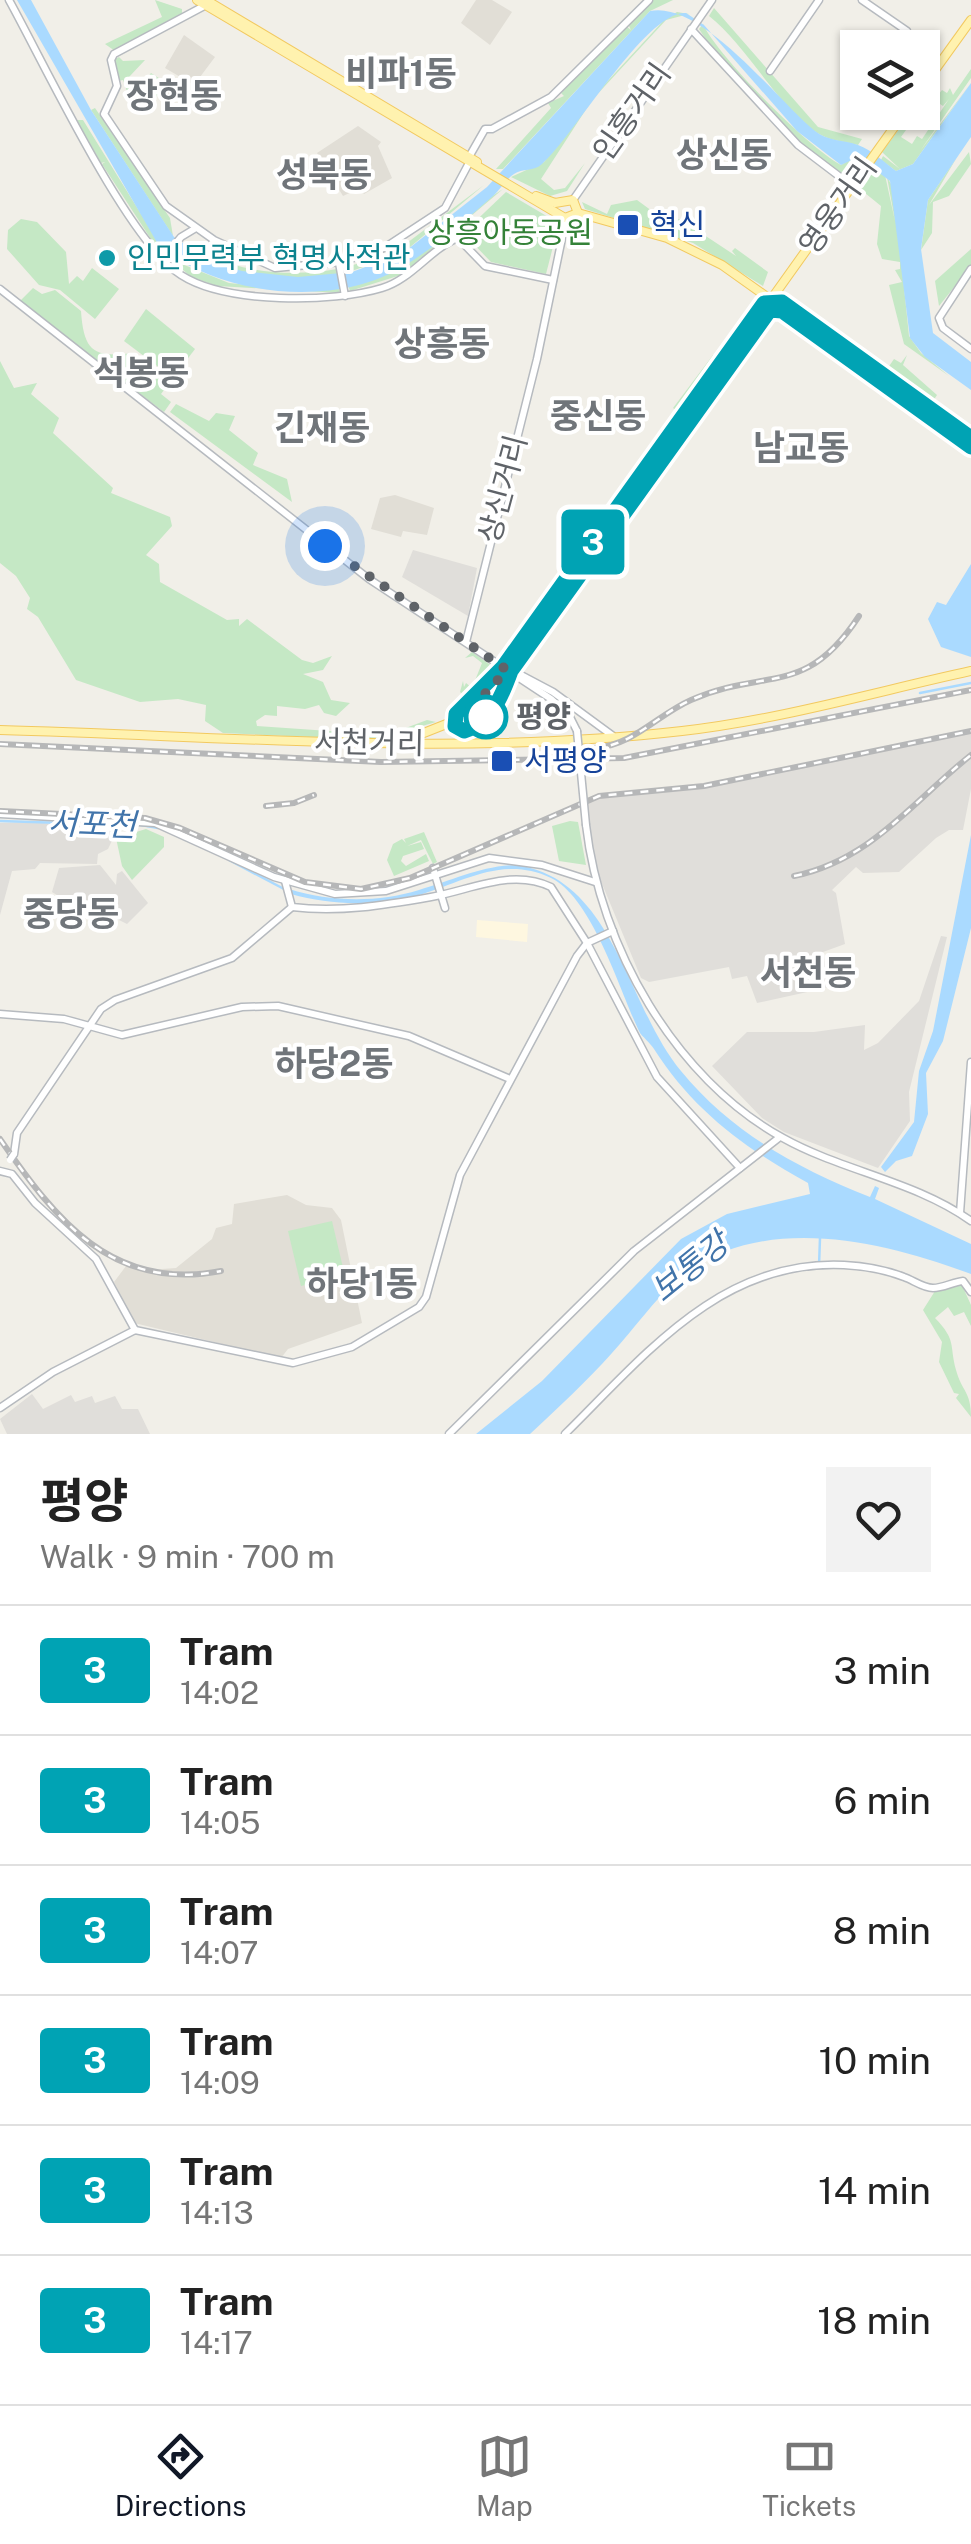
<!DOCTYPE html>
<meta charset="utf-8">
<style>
body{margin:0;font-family:"Public Sans","Noto Sans KR",sans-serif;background:#f2f2f2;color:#222;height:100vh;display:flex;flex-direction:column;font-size:38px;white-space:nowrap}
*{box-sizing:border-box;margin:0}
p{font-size:32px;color:#767676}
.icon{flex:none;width:55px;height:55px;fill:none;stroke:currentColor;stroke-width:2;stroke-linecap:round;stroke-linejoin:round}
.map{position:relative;height:1434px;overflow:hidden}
.panel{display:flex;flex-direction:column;background:#fff;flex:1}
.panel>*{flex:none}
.badge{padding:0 20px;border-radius:8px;font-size:35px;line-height:65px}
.tools{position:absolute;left:840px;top:30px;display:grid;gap:20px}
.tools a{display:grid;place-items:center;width:100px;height:100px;border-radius:0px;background:#fff;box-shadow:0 2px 8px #0004;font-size:50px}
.you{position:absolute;width:50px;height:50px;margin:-25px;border:8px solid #fff;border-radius:50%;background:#1a73e8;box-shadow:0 0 0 15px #1a73e833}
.map>.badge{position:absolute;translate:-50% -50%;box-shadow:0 0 0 5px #fff}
.round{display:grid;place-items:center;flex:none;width:105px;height:105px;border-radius:0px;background:#f2f2f2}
.summary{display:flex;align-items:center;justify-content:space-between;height:170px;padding:0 40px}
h1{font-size:48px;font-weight:700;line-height:75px}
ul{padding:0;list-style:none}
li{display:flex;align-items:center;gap:30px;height:130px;padding:0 40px;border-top:2px solid #e0e0e0}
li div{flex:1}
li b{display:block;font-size:38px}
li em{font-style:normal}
li .badge{min-width:110px;font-weight:700;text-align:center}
.tabs{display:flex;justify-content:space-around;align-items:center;height:140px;border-top:2px solid #e0e0e0;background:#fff;font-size:28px;color:#767676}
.tabs a{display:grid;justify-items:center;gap:5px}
.tabs .current{color:#111827}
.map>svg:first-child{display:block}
.commercial{fill:#fef7e0}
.industrial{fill:#e0deda}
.education{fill:#e1ded6}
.green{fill:#c5e8c5}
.water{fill:#aadaff}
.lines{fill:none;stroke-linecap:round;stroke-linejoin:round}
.stream{stroke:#aadaff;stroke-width:2.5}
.secondary-casing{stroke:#b6babf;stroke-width:9}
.primary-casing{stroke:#f2c960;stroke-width:10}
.secondary{stroke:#fff;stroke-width:6}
.primary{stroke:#fff2af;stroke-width:8}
.tram{stroke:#b6b7b8;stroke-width:2.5}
.rail-casing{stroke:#b6b7b8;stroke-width:6}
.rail{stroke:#fff;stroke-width:2.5;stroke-dasharray:8;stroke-linecap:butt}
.secondary-bridge-casing{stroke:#b6babf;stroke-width:9;stroke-linecap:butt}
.secondary-bridge{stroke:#fff;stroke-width:6}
.line-casing{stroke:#fff;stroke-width:22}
.line{stroke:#00a3b4;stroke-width:15}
.walk{stroke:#5f6368;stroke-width:10;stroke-dasharray:0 18}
.transit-dot{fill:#1a4fb4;stroke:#fff;stroke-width:4}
.culture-dot{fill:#0f9aa8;stroke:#fff;stroke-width:4}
.stop-dot{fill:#fff;stroke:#00a3b4;stroke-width:5}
.labels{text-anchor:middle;stroke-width:8;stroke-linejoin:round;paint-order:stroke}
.street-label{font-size:30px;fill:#5f6368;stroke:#fff}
.transit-label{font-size:30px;fill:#164399;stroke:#fff;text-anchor:start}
.park-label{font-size:30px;fill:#348238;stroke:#fff}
.culture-label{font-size:30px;fill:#0d838f;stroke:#fff;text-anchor:start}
.stop-label{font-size:30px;font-weight:bold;fill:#5f6368;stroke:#fff;text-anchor:start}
.water-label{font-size:32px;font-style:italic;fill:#4174aa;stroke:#fff}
.quarter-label{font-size:35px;font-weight:bold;fill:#70757a;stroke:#fff}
</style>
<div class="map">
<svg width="971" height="1434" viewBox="0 0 971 1434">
<rect width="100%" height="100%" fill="#f1efe8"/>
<polygon class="commercial" points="477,920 528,924 527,942 476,937"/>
<g class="industrial">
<polygon points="413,550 477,568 468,616 402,577"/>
<polygon points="971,732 971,789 963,830 949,830 936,838 899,872 863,873 856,867 832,890 836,893 845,944 823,952 830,987 757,1003 747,976 732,979 729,967 649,982 641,978 598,874 585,802 621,792 681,791"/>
<polygon points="34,822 117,830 108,849 98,854 97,864 40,863 35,869 12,871 0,915 0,823"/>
<polygon points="100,865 116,885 117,874 122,871 148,903 127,924 101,911 78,908 52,892 59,868"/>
<polygon points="941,936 947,937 909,1092 910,1121 878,1168 784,1132 762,1118 712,1066 747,1032 814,1032 865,1025 864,1050 878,1043 919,1001"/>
<polygon points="32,1394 43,1409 71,1395 75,1402 92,1396 95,1403 115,1396 122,1409 138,1409 150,1434 7,1434 0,1419"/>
</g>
<g class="education">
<polygon points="476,0 492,0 512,12 490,45 461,23"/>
<polygon points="184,35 215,57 194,85 165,68"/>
<polygon points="358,126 381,142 378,146 392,178 364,194 360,188 343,196 317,153"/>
<polygon points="395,495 434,508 427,535 403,531 401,537 371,529 380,498"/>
<polygon points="287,1195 306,1205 332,1208 341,1220 362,1323 288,1349 281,1358 134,1323 114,1282 129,1262 148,1270 176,1268 212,1239 216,1228 232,1224 234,1204"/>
</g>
<g class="green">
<polygon points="155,0 182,9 182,16 115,51 105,44 162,17"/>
<polygon points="653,0 673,0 650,11 503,169 496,169 551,108 548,103 564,96 561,93 626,26 631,30 628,24"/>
<path d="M714 8 818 127 862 139 858 145C846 142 832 141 821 135 783 115 746 44 709 16Z"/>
<polygon points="677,12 689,14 666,20 592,100 541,179 554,190 565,188 585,163 567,191 550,196 511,177 544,162 592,98 665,19"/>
<path d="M703 24C716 54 808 148 841 165L855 157 854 170 842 177 803 147 709 44 699 29Z"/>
<polygon points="119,57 123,61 145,60 129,77 145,108 156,95 146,79 151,73 165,82 146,114 129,97 123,80 118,81 114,60"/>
<polygon points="971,69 971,78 920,151 971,83 913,164 896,171 881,160 883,156 900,169 882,152 911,113 916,116 901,137 912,144 917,136 922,139 949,99 943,106 934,100 942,90 947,93 950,88 953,95"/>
<polygon points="95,108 170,218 173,236 91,110"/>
<polygon points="77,120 83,120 162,248 160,253 102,164 105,162 101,163"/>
<polygon points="969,152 971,164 949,196 933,202 932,233 921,250 928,200 957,157 929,205"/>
<polygon points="874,168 885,175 895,221 887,177 894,189 909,336 921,353 949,376 904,344 889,285 902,282 895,270 900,269 900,262 882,259 877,244 881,206 860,189"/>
<polygon points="484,185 403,253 346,273 345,267 391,255"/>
<path d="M503 189 401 275 350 291 348 285C414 272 450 221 503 189Z"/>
<polygon points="506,192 550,218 557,231 546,274 491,262 463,233"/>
<polygon points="637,200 667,222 680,219 736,256 732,251 735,248 768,272 763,286 693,243 585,209 582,202 607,214 611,205"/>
<polygon points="21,219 37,222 66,252 69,284 77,276 83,281 92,268 119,289 95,319 60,290 39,285 7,249 8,230"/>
<path d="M187 242C227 272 287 278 337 269L338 274C287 281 226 278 184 245Z"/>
<polygon points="971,249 971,266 939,306 935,281"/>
<polygon points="172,260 229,283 300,290 338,286 340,293 217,286 191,277"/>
<path d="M33 288 42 294 55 290 81 311C84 355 96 357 135 353L165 377 167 386 161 394 171 402 164 412 19 302Z"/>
<polygon points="146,309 195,349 173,378 124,341"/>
<polygon points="713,355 720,363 670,433 701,386 680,413 673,408"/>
<polygon points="907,355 903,365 937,395 931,404 885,372 894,359 901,363"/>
<polygon points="0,361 14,388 37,383 31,394 59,418 53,433 113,488 111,493 170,517 172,526 146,555 159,564 160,582 227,620 239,619 239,626 247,619 302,660 313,663 332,656 323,670 303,674 323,682 331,700 350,703 336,716 324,713 319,705 305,709 277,706 277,716 265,715 256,721 257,726 387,735 427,720 436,722 374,740 223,733 205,721 206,705 178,699 140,702 76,680 38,617 27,609 30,598 16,576 0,563"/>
<polygon points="176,404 209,421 216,413 235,416 229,430 258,453 253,465 287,479 292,502 170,412"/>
<polygon points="584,545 581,559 520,638 516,635 549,591 554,593 550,590 572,553 576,555"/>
<polygon points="472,652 499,671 471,701 460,692 463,681 464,687 466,683 472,688 482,663 473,656 465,658"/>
<polygon points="570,821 578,822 586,865 559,861 552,826"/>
<polygon points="146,829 164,837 164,847 132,880 122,866 116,838"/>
<polygon points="424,832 437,862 433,864 421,840 407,846 421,842 424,849 403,856 401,861 406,866 426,854 429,861 394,876 387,860 393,844 402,839 406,843 404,839"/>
<polygon points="332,1221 345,1276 301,1286 288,1231"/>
<path d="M961 1283 971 1305V1326L964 1312 954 1316 948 1307 935 1318C957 1341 949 1344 956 1370 962 1392 971 1391 971 1417L956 1398 959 1394 954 1393 939 1362 942 1342 923 1310 935 1291Z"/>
</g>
<g class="water">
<path d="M17 0H31L91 110 174 237 211 262 242 271 298 277 352 272 403 253 487 187 650 11C702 0 778 101 815 131 827 141 844 140 858 145 872 150 885 163 896 171L913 164 971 83V137L928 200 921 249 933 333 971 362V390L925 357 910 338 890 181 858 157 841 165 797 131 704 25 686 13C645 11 573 138 542 164 534 172 522 168 514 174 506 179 500 190 493 196 466 220 435 247 404 266 334 309 221 296 159 246Z"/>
<polygon points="971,564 971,657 941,647 928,619 937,602 946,605"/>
<polygon points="971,835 971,928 943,1041 926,1073 928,1114 912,1156 896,1161 885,1172 881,1167 914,1122 919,1071 933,1031"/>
<path d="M517 865C615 880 626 1005 681 1071 732 1133 797 1168 870 1197L875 1186 879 1188 875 1199 971 1244V1274C882 1241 760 1211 678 1279 654 1300 634 1329 612 1353 587 1381 558 1408 530 1434H476L542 1381 681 1239 727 1214 810 1194 808 1183C744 1148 693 1110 654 1049 651 1044 641 1035 640 1033 621 995 593 898 551 878 503 855 464 882 419 895 376 906 333 906 291 894L289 889C331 902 377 903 419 890 454 880 480 866 517 865Z"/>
</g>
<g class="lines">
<g class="stream">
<polyline points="920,693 971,683"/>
<polyline points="0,821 128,825"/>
<polyline points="141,825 158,828"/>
<polyline points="229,860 284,889"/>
<polyline points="819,1266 820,1238"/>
</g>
<defs>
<g id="secondary">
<path d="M9 0C44 63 127 241 181 275 226 304 333 303 382 288 412 279 430 249 458 238L485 266 553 280"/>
<polyline points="862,0 907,31"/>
<polyline points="206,5 114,54 111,60 117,86 104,114 166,206 214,240 275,268 341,262 384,248 445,208 469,163"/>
<polyline points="691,29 798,145 852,186"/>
<polyline points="770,71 819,0"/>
<polyline points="469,157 485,129 492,129 551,97 649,0"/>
<polyline points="573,200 712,0"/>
<polyline points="162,260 181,237 196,228"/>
<polyline points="339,263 345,296"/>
<polyline points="971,269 939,318 943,328 971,349"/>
<polyline points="0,289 369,579 551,699 570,717 577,731"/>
<polyline points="466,642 537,359 566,219"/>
<polyline points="519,674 553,692 613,736"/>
<polyline points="0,814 155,823 274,877 335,894 386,891 489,858 542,865 595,882"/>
<path d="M586 825C600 946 674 1078 783 1138 842 1171 915 1181 971 1221"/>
<polyline points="433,868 445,908"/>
<path d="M285 881 292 907C339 913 385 905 431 897 471 890 512 868 551 887L587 943 657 1077 740 1168"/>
<polyline points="0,1014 64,1019 122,1035 242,1007 278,1006 409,1036 510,1079"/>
<polyline points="14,1154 17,1133 101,1009 115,1000 232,958 292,907"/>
<polyline points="0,1171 12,1174 35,1203 96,1259 135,1330"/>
<polyline points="960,1213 971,1062"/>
<polyline points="0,1408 53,1372 135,1330 293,1363 352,1347 419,1307 426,1297 460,1175 577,956 587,943 613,931"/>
<polyline points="449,1434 634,1251 780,1137"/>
<path d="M565 1434C645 1355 721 1259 844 1265 864 1266 886 1270 904 1277 913 1280 923 1288 933 1288 943 1288 953 1282 963 1281L971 1292"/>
</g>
<g id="primary">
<polyline points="197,0 565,218 578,213"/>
<polyline points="206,0 477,162"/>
<polyline points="922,88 971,20"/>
<polyline points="536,196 555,203 573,200 578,213"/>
<polyline points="578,213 667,238 722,265 971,442"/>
<path d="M0 730C228 736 454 757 682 731 779 720 875 692 971 671"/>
<polyline points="406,740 454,721 494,687 905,112"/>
</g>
</defs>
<use href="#secondary" class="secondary-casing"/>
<use href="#primary" class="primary-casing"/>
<use href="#secondary" class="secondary"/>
<use href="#primary" class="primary"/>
<path class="tram" d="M971 438 782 302H766L503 667 455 715V726L463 731C492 725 501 696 511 671L771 310 782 311 971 447"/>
<defs>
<g id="rail">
<polyline points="0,744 381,762 624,758 971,690"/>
<path d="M595 748C634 745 657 715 691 700 765 667 805 699 859 616"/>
<polyline points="266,806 294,803 314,795"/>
<polyline points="0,811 145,818 180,828 305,882 361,889 410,878 599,796 704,786 971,731"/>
<path d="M794 876C871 860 912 802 971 755"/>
<path d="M0 1139C56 1220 112 1292 221 1271"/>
</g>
</defs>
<use href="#rail" class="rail-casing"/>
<use href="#rail" class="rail"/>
<defs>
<g id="secondary-bridge">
<polyline points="577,731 586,825"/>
<polyline points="10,1160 14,1154"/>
</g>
</defs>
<use href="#secondary-bridge" class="secondary-bridge-casing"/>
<use href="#secondary-bridge" class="secondary-bridge"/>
</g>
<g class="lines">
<defs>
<path id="line" d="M971 438 782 302 764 303 503 667 456 714 455 726 464 731C492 722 502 696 511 671L770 310 782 311 971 447"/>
</defs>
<use href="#line" class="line-casing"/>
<use href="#line" class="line"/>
<polyline class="walk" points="325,546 507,670 472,708 486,717"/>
</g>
<g class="transit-dot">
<rect x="616" y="213" width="24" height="24" rx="5"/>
<rect x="490" y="749" width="24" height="24" rx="5"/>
</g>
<circle class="culture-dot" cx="107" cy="258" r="10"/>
<circle class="stop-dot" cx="486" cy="717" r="20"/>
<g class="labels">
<g class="street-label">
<text transform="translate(632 112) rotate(-55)" y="10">인흥거리</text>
<text transform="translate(838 206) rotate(-55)" y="10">영웅거리</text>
<text transform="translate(503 489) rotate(-75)" y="10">상신거리</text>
<text transform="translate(369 743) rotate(1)" y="10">서천거리</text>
</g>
<g class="transit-label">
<text x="650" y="235">혁신</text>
<text x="524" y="771">서평양</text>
</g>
<g class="park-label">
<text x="510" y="243">상흥아동공원</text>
</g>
<g class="culture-label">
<text x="127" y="268">인민무력부 혁명사적관</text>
</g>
<g class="stop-label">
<text x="516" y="727">평양</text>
</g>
<g class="water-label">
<text transform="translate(92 824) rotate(2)" y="11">서포천</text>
<text transform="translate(690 1267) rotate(-39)" y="11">보통강</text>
</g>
<g class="quarter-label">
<text x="401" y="86">비파1동</text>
<text x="174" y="108">장현동</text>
<text x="724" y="167">상신동</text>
<text x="324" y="187">성북동</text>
<text x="442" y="356">상흥동</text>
<text x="141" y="385">석봉동</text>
<text x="598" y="428">중신동</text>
<text x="322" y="440">긴재동</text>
<text x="801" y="460">남교동</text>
<text x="71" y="926">중당동</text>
<text x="808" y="985">서천동</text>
<text x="334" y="1076">하당2동</text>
<text x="362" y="1296">하당1동</text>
</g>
</g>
</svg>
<div class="tools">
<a><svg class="icon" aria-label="layers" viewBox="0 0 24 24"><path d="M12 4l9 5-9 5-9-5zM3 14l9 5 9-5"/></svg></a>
</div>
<div class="you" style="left:325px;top:546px"></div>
<b class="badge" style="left:593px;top:542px;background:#00a3b4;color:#fff">3</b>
</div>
<section class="panel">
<div class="summary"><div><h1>평양</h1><p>Walk · 9 min · 700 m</p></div><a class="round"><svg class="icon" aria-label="heart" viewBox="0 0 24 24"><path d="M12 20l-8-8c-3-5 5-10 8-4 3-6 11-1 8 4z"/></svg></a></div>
<ul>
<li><span class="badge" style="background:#00a3b4;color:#fff">3</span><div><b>Tram</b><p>14:02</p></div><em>3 min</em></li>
<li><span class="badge" style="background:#00a3b4;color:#fff">3</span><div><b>Tram</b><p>14:05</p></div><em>6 min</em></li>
<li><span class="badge" style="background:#00a3b4;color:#fff">3</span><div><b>Tram</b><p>14:07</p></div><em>8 min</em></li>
<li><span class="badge" style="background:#00a3b4;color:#fff">3</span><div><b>Tram</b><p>14:09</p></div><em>10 min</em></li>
<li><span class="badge" style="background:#00a3b4;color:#fff">3</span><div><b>Tram</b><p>14:13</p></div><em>14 min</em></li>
<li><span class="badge" style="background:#00a3b4;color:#fff">3</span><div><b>Tram</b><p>14:17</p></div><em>18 min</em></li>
</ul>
</section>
<nav class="tabs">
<a class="current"><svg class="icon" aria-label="directions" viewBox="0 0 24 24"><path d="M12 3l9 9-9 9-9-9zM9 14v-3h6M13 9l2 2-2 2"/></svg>Directions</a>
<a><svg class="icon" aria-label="map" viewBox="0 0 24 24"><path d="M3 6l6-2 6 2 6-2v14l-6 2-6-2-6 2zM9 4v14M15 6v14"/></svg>Map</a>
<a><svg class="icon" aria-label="tickets" viewBox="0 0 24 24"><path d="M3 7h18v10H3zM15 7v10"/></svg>Tickets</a>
</nav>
